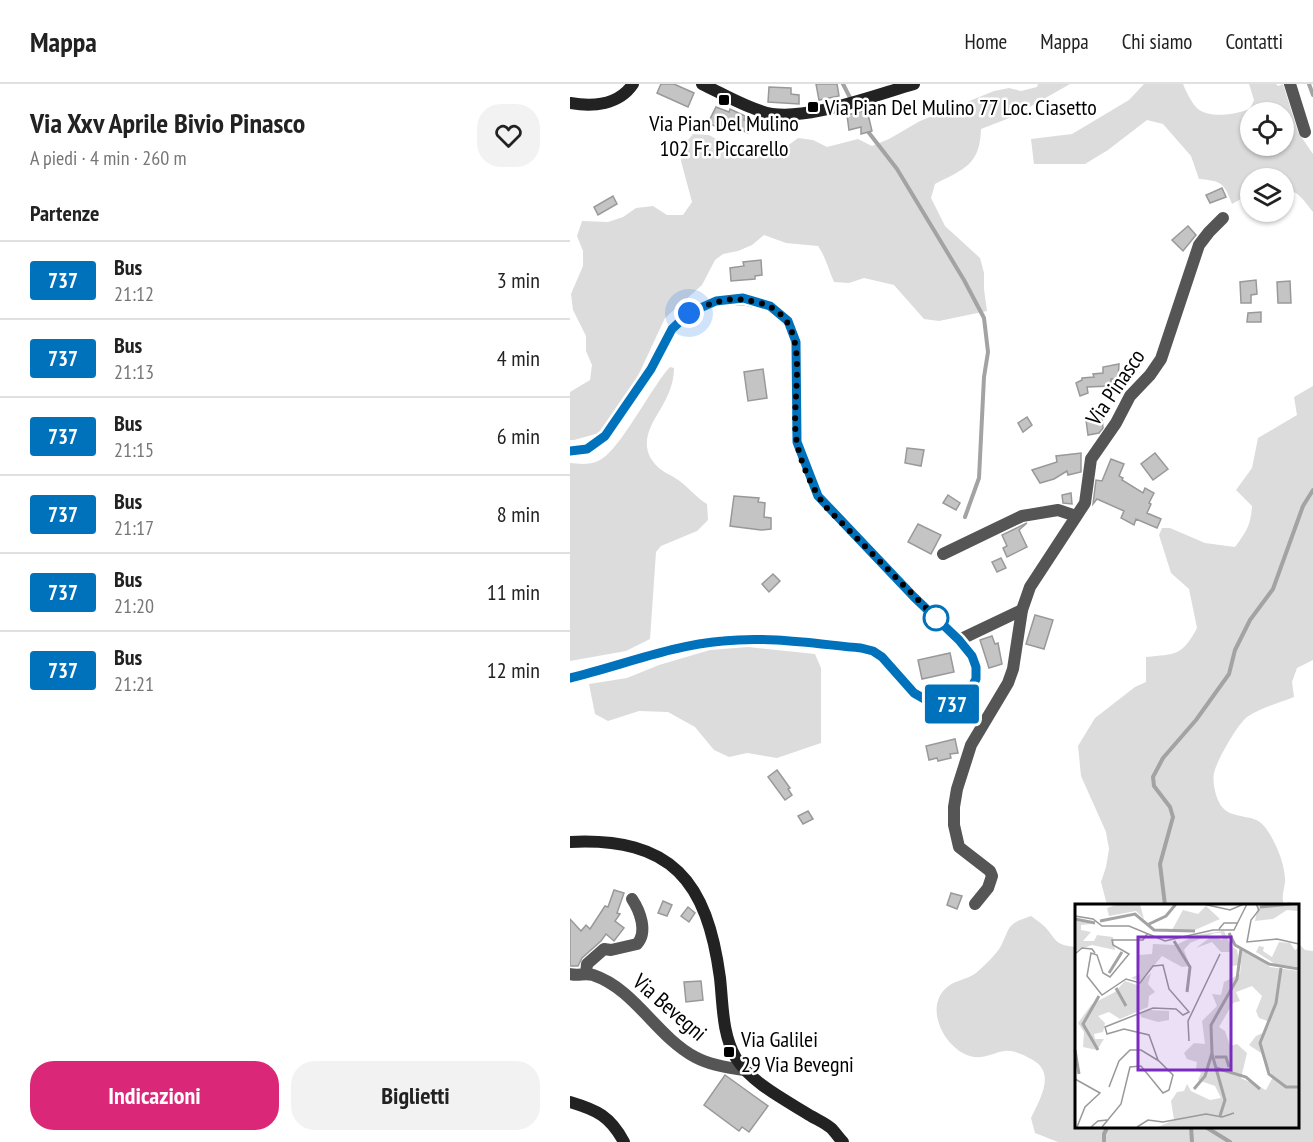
<!DOCTYPE html>
<html lang="it">
<meta charset="utf-8">
<style>
body{margin:0;font-family:"PT Sans Narrow",sans-serif;background:#f2f2f2;color:#222;height:100vh;display:flex;flex-direction:column;font-size:22px;white-space:nowrap}
*{box-sizing:border-box;margin:0}
p{font-size:20px;color:#767676}
.icon{flex:none;width:33px;height:33px;fill:none;stroke:currentColor;stroke-width:2;stroke-linecap:round;stroke-linejoin:round}
.map{position:relative;flex:1;overflow:hidden}
.drawer{display:flex;flex-direction:column;background:#fff;width:570px}
.drawer>*{flex:none}
.badge{padding:0 12px;border-radius:4px;font-size:21px;line-height:39px}
.buttons{position:absolute;left:670px;top:18px;display:grid;gap:12px}
.buttons a{display:grid;place-items:center;width:54px;height:54px;border-radius:50%;background:#fff;box-shadow:0 2px 4px #0004;font-size:30px}
.you{position:absolute;width:30px;height:30px;margin:-15px;border:4px solid #fff;border-radius:50%;background:#1a73e8;box-shadow:0 0 0 9px #1a73e833}
.map>.badge{position:absolute;translate:-50% -50%;box-shadow:0 0 0 3px #fff}
h2{padding:0 30px;font-size:22px;line-height:54px}
.round{display:grid;place-items:center;flex:none;width:63px;height:63px;border-radius:24px;background:#f2f2f2}
.summary{display:flex;align-items:center;justify-content:space-between;height:102px;padding:0 30px}
h1{font-size:28px;font-weight:700;line-height:45px}
.action{display:flex;gap:12px;margin-top:auto;padding:12px 30px}
.action a{flex:1;height:69px;border-radius:24px;background:#db2777;color:#fff;font-size:24px;font-weight:700;line-height:69px;text-align:center}
.action a+a{background:#f2f2f2;color:#222}
ul{padding:0;list-style:none}
li{display:flex;align-items:center;gap:18px;height:78px;padding:0 30px;border-top:2px solid #e0e0e0}
li div{flex:1}
li b{display:block;font-size:22px}
li em{font-style:normal}
li .badge{min-width:66px;font-weight:700;text-align:center}
header{display:flex;align-items:center;gap:36px;box-sizing:border-box;height:84px;padding:0 30px;background:#fff;border-bottom:2px solid #e0e0e0}
header strong{font-size:28px}
nav{display:flex;gap:33px;margin-inline-start:auto;font-size:21px}
main{display:flex;flex:1;min-height:0}
.map>svg:first-child{display:block}
.green{fill:#dcdcdc;fill-rule:evenodd}
.lines{fill:none;stroke-linecap:round;stroke-linejoin:round}
.stream{stroke:#a3a3a3;stroke-width:4}
.building{fill:#c4c4c4;stroke:#999;stroke-width:1.5}
.minor{stroke:#555;stroke-width:12}
.secondary{stroke:#222;stroke-width:12}
.line-casing{stroke:#fff;stroke-width:14}
.line{stroke:#0072bc;stroke-width:9}
.walk{stroke:#000;stroke-width:6;stroke-dasharray:0 10.8}
.poi-dot{fill:#000;stroke:#fff;stroke-width:2}
.stop-dot{fill:#fff;stroke:#0072bc;stroke-width:3}
.labels{text-anchor:middle;stroke-width:5;stroke-linejoin:round;paint-order:stroke}
.poi-label{font-size:22px;fill:#000;stroke:#fff;text-anchor:start}
.street-label{font-size:22px;fill:#000;stroke:#fff}
.inset-river{fill:none;stroke:#a3a3a3;stroke-width:3}
.inset-road{fill:none;stroke:#999;stroke-width:1.5}
.view{fill:#7b2cbf;fill-opacity:0.15;stroke:#7b2cbf;stroke-width:3}
.inset-edge{fill:none;stroke:#000;stroke-width:3}
</style>
<header>
<strong>Mappa</strong>
<nav><a>Home</a><a>Mappa</a><a>Chi siamo</a><a>Contatti</a></nav>
</header>
<main>
<section class="drawer">
<div class="summary"><div><h1>Via Xxv Aprile Bivio Pinasco</h1><p>A piedi · 4 min · 260 m</p></div><a class="round"><svg class="icon" aria-label="heart" viewBox="0 0 24 24"><path d="M12 20l-8-8c-3-5 5-10 8-4 3-6 11-1 8 4z"/></svg></a></div>
<h2>Partenze</h2>
<ul>
<li><span class="badge" style="background:#0072bc;color:#fff">737</span><div><b>Bus</b><p>21:12</p></div><em>3 min</em></li>
<li><span class="badge" style="background:#0072bc;color:#fff">737</span><div><b>Bus</b><p>21:13</p></div><em>4 min</em></li>
<li><span class="badge" style="background:#0072bc;color:#fff">737</span><div><b>Bus</b><p>21:15</p></div><em>6 min</em></li>
<li><span class="badge" style="background:#0072bc;color:#fff">737</span><div><b>Bus</b><p>21:17</p></div><em>8 min</em></li>
<li><span class="badge" style="background:#0072bc;color:#fff">737</span><div><b>Bus</b><p>21:20</p></div><em>11 min</em></li>
<li><span class="badge" style="background:#0072bc;color:#fff">737</span><div><b>Bus</b><p>21:21</p></div><em>12 min</em></li>
</ul>
<div class="action"><a>Indicazioni</a><a>Biglietti</a></div>
</section>
<div class="map">
<svg width="743" height="1058" viewBox="0 0 743 1058">
<rect width="100%" height="100%" fill="#fff"/>
<g class="green">
<path d="M468 0H500L442 33 411 45C410 81 394 85 365 100L361 114 375 142 410 174 414 189V205L417 227 369 237 354 235 324 201 294 194 279 199 264 198C258 185 256 173 248 162L216 159 194 151 182 161 168 167 153 170 145 176 132 201 95 234 67 294 29 349 4 356H0V308L20 296 22 281 16 267V252L3 226 1 210 13 182V167L7 152 12 137 38 138 53 133 66 124 83 122 97 131H113L122 118 111 77 113 62 123 50 139 51 153 59 184 63H216L228 54 243 56 257 63 288 55 302 62 319 55 350 37 424 7 439 4 451 7 467 3Z"/>
<path d="M574 0H613C616 7 622 20 628 25 641 35 667 30 680 25L684 16 679 0H706L708 2 713 0 728 48 743 70V128C735 118 728 106 714 105V94H681V119L671 115 662 120C654 98 651 97 629 95L621 72 593 40 577 36 538 66 515 80H464L461 55 502 50 559 16ZM681 28H714V62H681Z"/>
<path d="M100 283 104 284C104 302 96 316 87 331 74 352 71 371 93 387 97 390 101 391 105 394 117 401 125 413 137 420L138 436 127 447 91 462 86 468 80 555 56 567 0 577V379C10 380 19 381 28 377 49 369 81 303 100 283Z"/>
<path d="M743 302V576L727 584 722 598 724 613C709 619 690 624 677 633 667 641 647 676 644 689 642 698 646 717 653 724 664 736 684 729 694 742 705 755 716 782 715 798 714 807 711 812 714 821H537L531 798 536 783 539 765 536 748 511 692 508 662 525 634 565 603 576 598V573C606 570 612 572 627 544L619 505 601 489 589 451 592 444H600L635 459 665 463C676 448 681 441 682 422L666 406 682 384 688 354 727 331 724 313Z"/>
<polygon points="178,563 245,570 251,584 251,659 207,674 177,669 159,673 144,666 125,643 98,628 69,627 38,637 25,630 19,600 57,594 89,581 140,566"/>
<path d="M461 832C465 835 470 838 474 842 487 855 483 861 506 863V1042H726L727 858 735 866 743 867V1058H488L465 1049 461 1034C470 1015 487 988 461 975 454 971 444 966 435 967 425 968 414 975 404 973 378 969 354 928 374 906 383 896 397 896 406 889 415 881 425 872 431 862 441 841 437 840 461 832Z"/>
</g>
<g class="lines">
<g class="stream">
<polyline points="273,0 290,33"/>
<polyline points="739,0 743,11"/>
<polyline points="296,45 327,85 394,196 414,234 418,268 414,293 409,394 395,433"/>
<polyline points="595,821 590,780 603,733 600,723 584,702 583,693 593,674 626,636 659,590 665,566 680,536 703,505 733,422 743,406"/>
<polyline points="621,1042 622,1058"/>
<polyline points="634,1042 660,1058"/>
<polyline points="534,1058 534,1050 538,1042"/>
</g>
</g>
<g class="building">
<polygon points="91,0 104,0 124,9 118,23 87,9"/>
<polygon points="246,0 267,0 269,12 249,16"/>
<polygon points="199,3 221,4 221,10 229,11 229,20 198,18"/>
<polygon points="146,23 159,28 160,25 175,32 174,36 182,39 178,49 156,39 153,46 138,39"/>
<polygon points="297,26 302,47 291,50 291,43 279,46 277,31"/>
<polygon points="652,104 656,113 640,119 636,111"/>
<polygon points="43,112 47,120 28,131 24,123"/>
<polygon points="618,142 626,151 613,167 602,156"/>
<polygon points="191,176 192,191 185,192 185,195 161,197 160,184 174,182 173,178"/>
<polygon points="686,196 687,210 681,211 681,219 671,219 670,198"/>
<polygon points="720,197 721,219 708,219 707,198"/>
<polygon points="691,228 691,238 677,238 678,229"/>
<polygon points="549,280 548,295 541,295 541,302 517,303 518,309 510,312 506,299 512,296 512,294 524,293 523,290 533,289 533,283"/>
<polygon points="193,285 197,314 178,317 174,288"/>
<polygon points="457,333 462,341 453,348 448,339"/>
<polygon points="532,334 533,344 529,349 518,351 516,336"/>
<polygon points="337,364 354,366 351,382 335,379"/>
<polygon points="511,369 511,388 498,391 497,387 484,395 470,399 462,386 487,378 486,372"/>
<polygon points="585,369 598,385 583,396 571,380"/>
<polygon points="541,375 554,380 549,392 553,394 552,396 573,409 575,404 584,409 579,419 581,420 577,429 591,435 587,444 566,435 564,441 551,434 554,427 527,415 523,420 526,396 532,397"/>
<polygon points="501,409 502,420 493,419 492,411"/>
<polygon points="378,411 390,419 386,426 373,419"/>
<polygon points="164,412 189,414 188,418 195,419 194,433 201,434 201,445 191,446 160,442"/>
<polygon points="457,439 449,446 457,463 437,473 433,464 437,462 432,451"/>
<polygon points="348,440 371,451 361,470 338,458"/>
<polygon points="431,474 436,484 427,488 422,478"/>
<polygon points="203,490 210,497 199,508 192,500"/>
<polygon points="465,531 483,536 474,565 456,560"/>
<polygon points="422,552 425,560 428,559 432,580 419,584 410,556"/>
<polygon points="380,569 384,588 352,595 348,576"/>
<polygon points="385,655 388,669 380,670 381,674 368,677 367,674 359,676 356,662"/>
<polygon points="207,686 220,704 218,705 222,711 215,716 198,693"/>
<polygon points="238,727 243,735 233,740 228,732"/>
<polygon points="44,806 54,809 47,829 50,830 45,837 54,844 44,857 36,850 31,857 12,874 8,882 0,882 0,835 11,847 16,841 20,845 35,822 38,823"/>
<polygon points="381,809 392,812 387,825 377,821"/>
<polygon points="93,817 102,821 97,832 88,829"/>
<polygon points="118,823 125,829 119,838 111,832"/>
<polygon points="131,897 133,916 116,918 114,898"/>
<polygon points="155,991 198,1022 179,1048 172,1043 169,1047 134,1021"/>
</g>
<g class="lines">
<g class="minor">
<polyline points="720,0 735,48"/>
<polyline points="373,470 452,432 488,426 506,432"/>
<polyline points="389,556 452,526"/>
<polyline points="405,820 418,804 422,792 420,787 389,763 384,741 384,723 387,705 401,661 438,599 443,585 452,526 460,503 515,419 521,375 546,339 560,312 580,291 591,275 629,161 639,148 653,134"/>
<path d="M0 890C8 892 15 889 23 891 65 905 86 952 125 973 140 981 158 984 174 986"/>
<path d="M16 890 17 880 34 865 41 866 67 860C78 848 70 827 62 815"/>
</g>
<g class="secondary">
<path d="M132 0C151 9 171 21 191 27 228 41 305 11 344 0"/>
<path d="M0 19C23 23 49 21 63 0"/>
<path d="M0 367 17 365 35 352 81 285 102 245 119 229 146 217 173 215 200 222 218 237 226 258 227 358 248 412 344 513 389 556 402 572 406 583V595L399 608 391 616 382 620H363L344 609 312 573 303 567 292 564C246 560 199 552 153 557 102 561 50 582 0 594"/>
<path d="M0 758C102 753 137 797 150 894 153 921 152 950 166 974 181 999 217 1017 241 1032 248 1036 255 1039 261 1044 265 1048 269 1054 273 1058"/>
<path d="M0 1018C27 1026 40 1032 54 1058"/>
</g>
</g>
<g class="lines">
<defs>
<path id="line" d="M0 367 17 365 35 352 81 285 102 245 119 229 146 217 173 214 200 222 218 237 226 258 227 358 248 412 344 513 389 556 402 572 406 583V595L399 608 391 616 382 620H363L344 609 312 573 303 567 291 564C246 560 199 552 153 557 102 561 50 582 0 594"/>
</defs>
<use href="#line" class="line-casing"/>
<use href="#line" class="line"/>
<path class="walk" d="M119 229C145 217 161 211 190 219 248 235 218 315 227 359 231 380 242 404 255 422L366 534"/>
</g>
<g class="poi-dot">
<rect x="148" y="10" width="12" height="12" rx="3"/>
<rect x="237" y="17" width="12" height="12" rx="3"/>
<rect x="153" y="962" width="12" height="12" rx="3"/>
</g>
<circle class="stop-dot" cx="366" cy="534" r="12"/>
<g class="labels">
<g class="poi-label">
<text x="255" y="31">Via Pian Del Mulino 77 Loc. Ciasetto</text>
<text x="154" y="47" text-anchor="middle">Via Pian Del Mulino<tspan x="154" dy="25">102 Fr. Piccarello</tspan></text>
<text x="171" y="963">Via Galilei<tspan x="171" dy="25">29 Via Bevegni</tspan></text>
</g>
<g class="street-label">
<text transform="translate(545 303) rotate(-56)" y="8">Via Pinasco</text>
<text transform="translate(100 923) rotate(41)" y="8">Via Bevegni</text>
</g>
</g>
<g transform="translate(505 820)">
<rect width="224" height="224" fill="#fff"/>
<path d="M44 0H65L69 15 61 7 34 12 32 4ZM183 0H223V7L212 6 198 15 180 17ZM131 2 145 15 120 26H97L108 6 123 10ZM0 16 17 20 6 21V26L16 28 8 37H19L22 31 38 33 40 46 17 41 0 47ZM149 27 156 42 162 46 165 61 157 62 155 48H146L137 38 121 44 137 32 148 36 146 29H140L115 39 109 46 115 62 107 63 87 52 66 77 56 74 65 70 64 51 77 50 78 40 101 41 121 31ZM204 38 215 39 220 46 223 44V63L200 60 181 48 184 42 189 43 188 47 197 53ZM167 47 177 50 195 63 223 67V223H83L99 216 96 197 102 188 109 187 112 180 116 187 135 196 146 194 140 182 123 176 126 169 121 165 122 158 112 155 109 149 119 139 130 140 127 117 142 102 137 90 146 91 149 78 165 70ZM177 82 187 92 181 107 184 114 195 118 190 128 181 132 174 141 186 149 198 173 191 186 166 174 172 149 162 140 155 142 150 127 144 123 158 99 165 97 161 88ZM76 69 73 80 80 88 74 92 73 103 45 115 34 108 23 112 30 119 28 128 19 130 20 135H29L22 146 8 143 9 128 3 119 17 100 40 88 50 77 62 81ZM74 106 94 107V116L83 118 66 113 65 109Z" fill="#dcdcdc" fill-rule="evenodd"/>
<path class="inset-river" d="M185 3 216 0M0 15 20 19M25 17 60 10 79 26 120 27M72 21 91 12 101 0M154 29 160 41 194 60 224 65M99 37 115 63 112 88M206 64 201 99 185 139 194 170 211 183H224M34 69 47 48M41 84 51 102M0 146 4 170M23 146 8 120 24 92M137 150 150 196 145 212M140 153H151L154 163M141 164 171 173 185 185M119 185 130 172 137 149 136 121 162 75 166 45"/>
<path class="inset-road" d="M128 0 155 6 169 0M181 0 184 6 176 16 172 38 202 35 224 40M0 12 18 15 27 22H54L90 37 138 26H159L172 0M144 25 149 19H163M0 50 7 44 17 45 20 49M114 137 113 117 145 50M0 175 25 189 10 203 2 223M34 183 44 157 55 146H66L84 157M16 223 23 217 32 216M27 223 46 200 55 163 66 162 88 189 94 186 98 171 83 156 74 131 49 125 32 130 30 123 78 104 101 105 108 111 114 108 94 85 88 61 78 62 65 79 51 75 27 91 12 72 16 49 22 51 28 69 35 73 54 50 38 41 37 36H68L72 30M62 223 73 216 88 218 131 210 147 213 159 209"/>
<path class="view" d="M63 33H156V166H63Z"/>
<rect width="224" height="224" class="inset-edge"/>
</g>
</svg>
<div class="buttons">
<a><svg class="icon" aria-label="locate" viewBox="0 0 24 24"><circle cx="12" cy="12" r="6"/><path d="M12 2v4M12 18v4M2 12h4M18 12h4"/></svg></a>
<a><svg class="icon" aria-label="layers" viewBox="0 0 24 24"><path d="M12 4l9 5-9 5-9-5zM3 14l9 5 9-5"/></svg></a>
</div>
<div class="you" style="left:119px;top:229px"></div>
<b class="badge" style="left:382px;top:620px;background:#0072bc;color:#fff">737</b>
</div>
</main>
